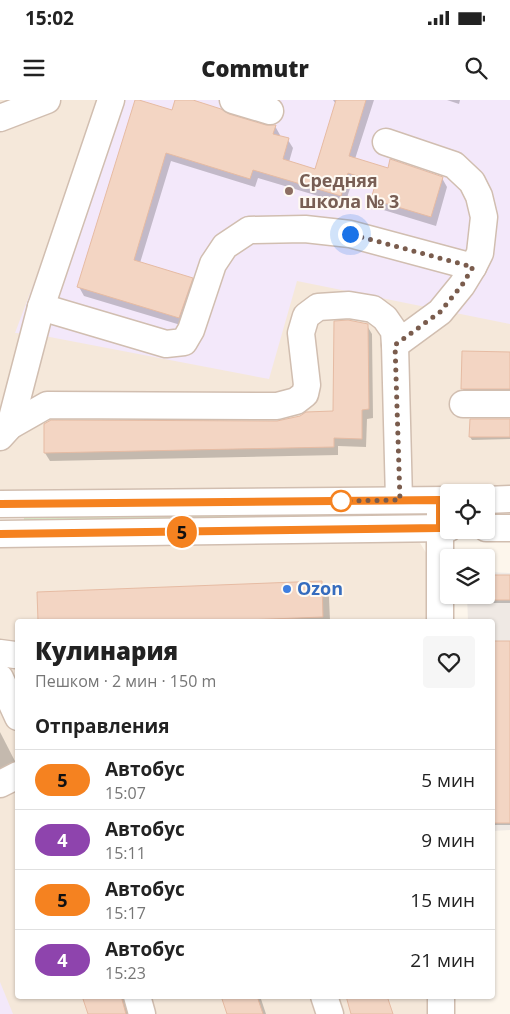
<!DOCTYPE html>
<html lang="ru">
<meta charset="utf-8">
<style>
body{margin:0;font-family:"Open Sans",sans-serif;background:#f6f6f6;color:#222;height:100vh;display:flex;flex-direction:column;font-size:19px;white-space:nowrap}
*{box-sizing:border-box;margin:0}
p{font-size:16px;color:#767676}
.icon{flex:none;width:28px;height:28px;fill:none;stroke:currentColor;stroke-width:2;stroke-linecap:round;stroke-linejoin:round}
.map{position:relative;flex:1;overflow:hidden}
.details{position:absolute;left:15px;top:519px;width:480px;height:380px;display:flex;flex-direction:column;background:#fff;border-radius:5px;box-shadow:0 1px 4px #0004}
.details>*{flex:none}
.badge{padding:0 10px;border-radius:16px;font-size:18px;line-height:32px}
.fabs{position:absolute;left:440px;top:384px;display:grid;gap:10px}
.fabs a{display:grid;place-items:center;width:55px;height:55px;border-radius:5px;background:#fff;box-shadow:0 1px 4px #0004;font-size:25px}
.you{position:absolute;width:25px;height:25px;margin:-12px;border:4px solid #fff;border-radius:50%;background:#1a73e8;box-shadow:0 0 0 8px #1a73e833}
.map>.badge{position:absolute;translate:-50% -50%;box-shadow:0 0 0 2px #fff}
h2{padding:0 20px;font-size:19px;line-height:45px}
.round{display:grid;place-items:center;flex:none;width:52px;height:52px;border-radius:5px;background:#f6f6f6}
.summary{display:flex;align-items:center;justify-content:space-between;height:85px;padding:0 20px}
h1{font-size:24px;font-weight:800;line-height:38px}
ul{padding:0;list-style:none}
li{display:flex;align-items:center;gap:15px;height:60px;padding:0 20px;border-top:1px solid #e0e0e0}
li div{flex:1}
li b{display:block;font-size:19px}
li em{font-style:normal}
li .badge{min-width:55px;font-weight:700;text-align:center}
.status{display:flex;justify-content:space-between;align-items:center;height:35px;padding:0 25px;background:#fff;direction:ltr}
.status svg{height:14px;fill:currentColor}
header{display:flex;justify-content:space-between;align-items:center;height:65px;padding:0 20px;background:#fff;font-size:22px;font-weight:800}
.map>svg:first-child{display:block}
.residential{fill:#f5e8da}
.industrial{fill:#efe9e4}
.education{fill:#f3e8fa}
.green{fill:#d8ecc9}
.shadow{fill:#0003}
.building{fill:#f3d5c3;stroke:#e6bba3}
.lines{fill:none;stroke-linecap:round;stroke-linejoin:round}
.minor-casing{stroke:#d1beb0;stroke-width:29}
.minor{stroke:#fff;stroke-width:26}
.line-casing{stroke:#fff;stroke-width:11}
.line{stroke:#f58220;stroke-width:8}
.walk{stroke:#7a5c4d;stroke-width:5;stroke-dasharray:0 9}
.education-dot{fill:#8d6e63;stroke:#fffaf3;stroke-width:2}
.stop-dot{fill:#fff;stroke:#f58220;stroke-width:2.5}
.shop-dot{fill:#3f7fe0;stroke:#fffaf3;stroke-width:2}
.labels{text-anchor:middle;stroke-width:4;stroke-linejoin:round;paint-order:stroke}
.education-label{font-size:18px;font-weight:bold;fill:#785e54;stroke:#fffaf3;text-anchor:start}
.shop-label{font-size:18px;font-weight:bold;fill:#366cbe;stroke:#fffaf3;text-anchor:start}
</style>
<div class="status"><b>15:02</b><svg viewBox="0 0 49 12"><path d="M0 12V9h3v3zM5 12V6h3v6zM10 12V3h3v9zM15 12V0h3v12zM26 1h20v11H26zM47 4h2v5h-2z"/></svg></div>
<header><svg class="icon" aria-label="menu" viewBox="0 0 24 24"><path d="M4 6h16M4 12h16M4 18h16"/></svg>Commutr<svg class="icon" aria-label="search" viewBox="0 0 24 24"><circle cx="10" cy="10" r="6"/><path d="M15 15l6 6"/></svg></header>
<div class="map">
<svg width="510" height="914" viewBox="0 0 510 914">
<rect width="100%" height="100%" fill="#fdf6ec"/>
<g class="residential">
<polygon points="0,0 510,0 510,386 0,392"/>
<polygon points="387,438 420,443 433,464 433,521 18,521 18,896 430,896 430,914 0,914 0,445"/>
</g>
<polygon class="industrial" points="486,472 510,473 510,730 493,731 492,521 468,521 467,495 486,495"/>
<g class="education">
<polygon points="103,0 510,0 510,224 297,181 269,279 34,234 15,233"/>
<polygon points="0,882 13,914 0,914"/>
</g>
<polygon class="green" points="399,411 399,417 24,421 24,416"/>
<g class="shadow">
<polygon points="176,0 188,0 228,16 266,27 275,26 280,35 279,37 288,40 293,48 289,62 316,70 336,4 333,0 374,0 355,59 389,69 442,78 447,87 436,126 377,108 372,99 375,88 352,82 345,104 258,78 255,87 171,61 140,163 192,179 197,188 184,226 84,196 79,187 173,11"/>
<polygon points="447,0 460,0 459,4"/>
<polygon points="366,224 372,234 373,318 367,319 366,347 338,346 338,355 50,361 45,353 277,322 334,312"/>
<polygon points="464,252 510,253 510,291 464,292 463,289"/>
<polygon points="471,320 510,320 510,339 472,340 470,337"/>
<polygon points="510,477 510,503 484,503 482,500 482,495 486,495"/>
<polygon points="321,483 329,497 330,521 39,521 38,494"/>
<rect x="492" y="542" width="18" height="183"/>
<polygon points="0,632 18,667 0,683"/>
<polygon points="84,896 124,896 130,914 89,914"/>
<polygon points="223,896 260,896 266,914 228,914"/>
</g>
<g class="building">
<polygon points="135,0 139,0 172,10 175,0 193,0 221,9 229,14 266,25 276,25 273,34 289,38 283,59 315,69 336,0 366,0 349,56 388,68 390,59 443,77 431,117 371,99 376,82 348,73 341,96 253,70 250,79 166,53 134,160 193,178 179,218 77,187"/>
<polygon points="348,220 368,224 369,309 362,310 362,339 334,338 334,347 44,353 44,324 51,320 277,321 300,316 306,312 333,311 334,221"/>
<polygon points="462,251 510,252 510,289 461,289"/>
<polygon points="470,319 510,319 510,337 469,337"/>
<rect x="486" y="475" width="24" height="25"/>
<polygon points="322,481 323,517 220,521 38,521 37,492"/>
<rect x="492" y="541" width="18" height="182"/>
<polygon points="82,896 121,896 126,914 88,914"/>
<polygon points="221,896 257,896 263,914 227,914"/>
<polygon points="346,896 387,896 393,914 351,914"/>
</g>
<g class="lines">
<defs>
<g id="minor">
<polyline points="233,0 270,11"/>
<polyline points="0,18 47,0"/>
<polyline points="386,42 454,65 472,82 479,96 484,117 480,153 473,167 462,185 440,212 395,245"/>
<polyline points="41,207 166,244 184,242 191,230 213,164 225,146 249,130 305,129 350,134 473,167"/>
<polyline points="463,304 510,304"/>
<polyline points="10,326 41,207 111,0"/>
<polyline points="0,337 10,326 47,305 277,306 296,301 305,294 307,285 301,233 306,216 318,207 349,205 373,209 385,218 394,231 395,245 399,400"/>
<polyline points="486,400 510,399"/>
<polyline points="0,404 449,400"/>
<polyline points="486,428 510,428"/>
<polyline points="0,434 449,428"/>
<polyline points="440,521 440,412"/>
<polyline points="0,553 15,555"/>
<polyline points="0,578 18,617"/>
<polyline points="0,684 18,675"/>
<polyline points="137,896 142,914"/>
<polyline points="324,896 330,914"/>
<polyline points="441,914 441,896"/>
</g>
</defs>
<use href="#minor" class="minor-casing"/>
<use href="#minor" class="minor"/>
</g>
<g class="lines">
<defs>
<polyline id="line" points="0,404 440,400 440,428 0,434"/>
</defs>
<use href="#line" class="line-casing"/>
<use href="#line" class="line"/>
<polyline class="walk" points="341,401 400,400 395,245 440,212 462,185 473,167 350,134"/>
</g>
<circle class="education-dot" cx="289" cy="91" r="5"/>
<circle class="stop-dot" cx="341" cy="401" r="10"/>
<circle class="shop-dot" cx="287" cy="489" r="5"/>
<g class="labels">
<g class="education-label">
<text x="299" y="87">Средняя<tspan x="299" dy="21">школа № 3</tspan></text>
</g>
<g class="shop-label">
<text x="297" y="495">Ozon</text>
</g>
</g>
</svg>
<div class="fabs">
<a><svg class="icon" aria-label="locate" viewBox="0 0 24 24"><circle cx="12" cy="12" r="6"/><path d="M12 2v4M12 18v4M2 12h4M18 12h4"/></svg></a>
<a><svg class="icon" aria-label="layers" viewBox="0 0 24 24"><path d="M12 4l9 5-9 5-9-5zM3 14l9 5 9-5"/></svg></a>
</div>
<div class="you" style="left:350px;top:134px"></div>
<b class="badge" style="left:182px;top:432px;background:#f58220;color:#111">5</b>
<section class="details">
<div class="summary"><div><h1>Кулинария</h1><p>Пешком · 2 мин · 150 m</p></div><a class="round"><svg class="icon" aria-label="heart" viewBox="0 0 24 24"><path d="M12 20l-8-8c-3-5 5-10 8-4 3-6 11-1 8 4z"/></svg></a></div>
<h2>Отправления</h2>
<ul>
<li><span class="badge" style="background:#f58220;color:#111">5</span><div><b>Автобус</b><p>15:07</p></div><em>5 мин</em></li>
<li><span class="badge" style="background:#8e44ad;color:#fff">4</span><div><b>Автобус</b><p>15:11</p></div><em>9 мин</em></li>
<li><span class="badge" style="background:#f58220;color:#111">5</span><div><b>Автобус</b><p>15:17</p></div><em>15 мин</em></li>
<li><span class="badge" style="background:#8e44ad;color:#fff">4</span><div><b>Автобус</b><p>15:23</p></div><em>21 мин</em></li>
</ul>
</section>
</div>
